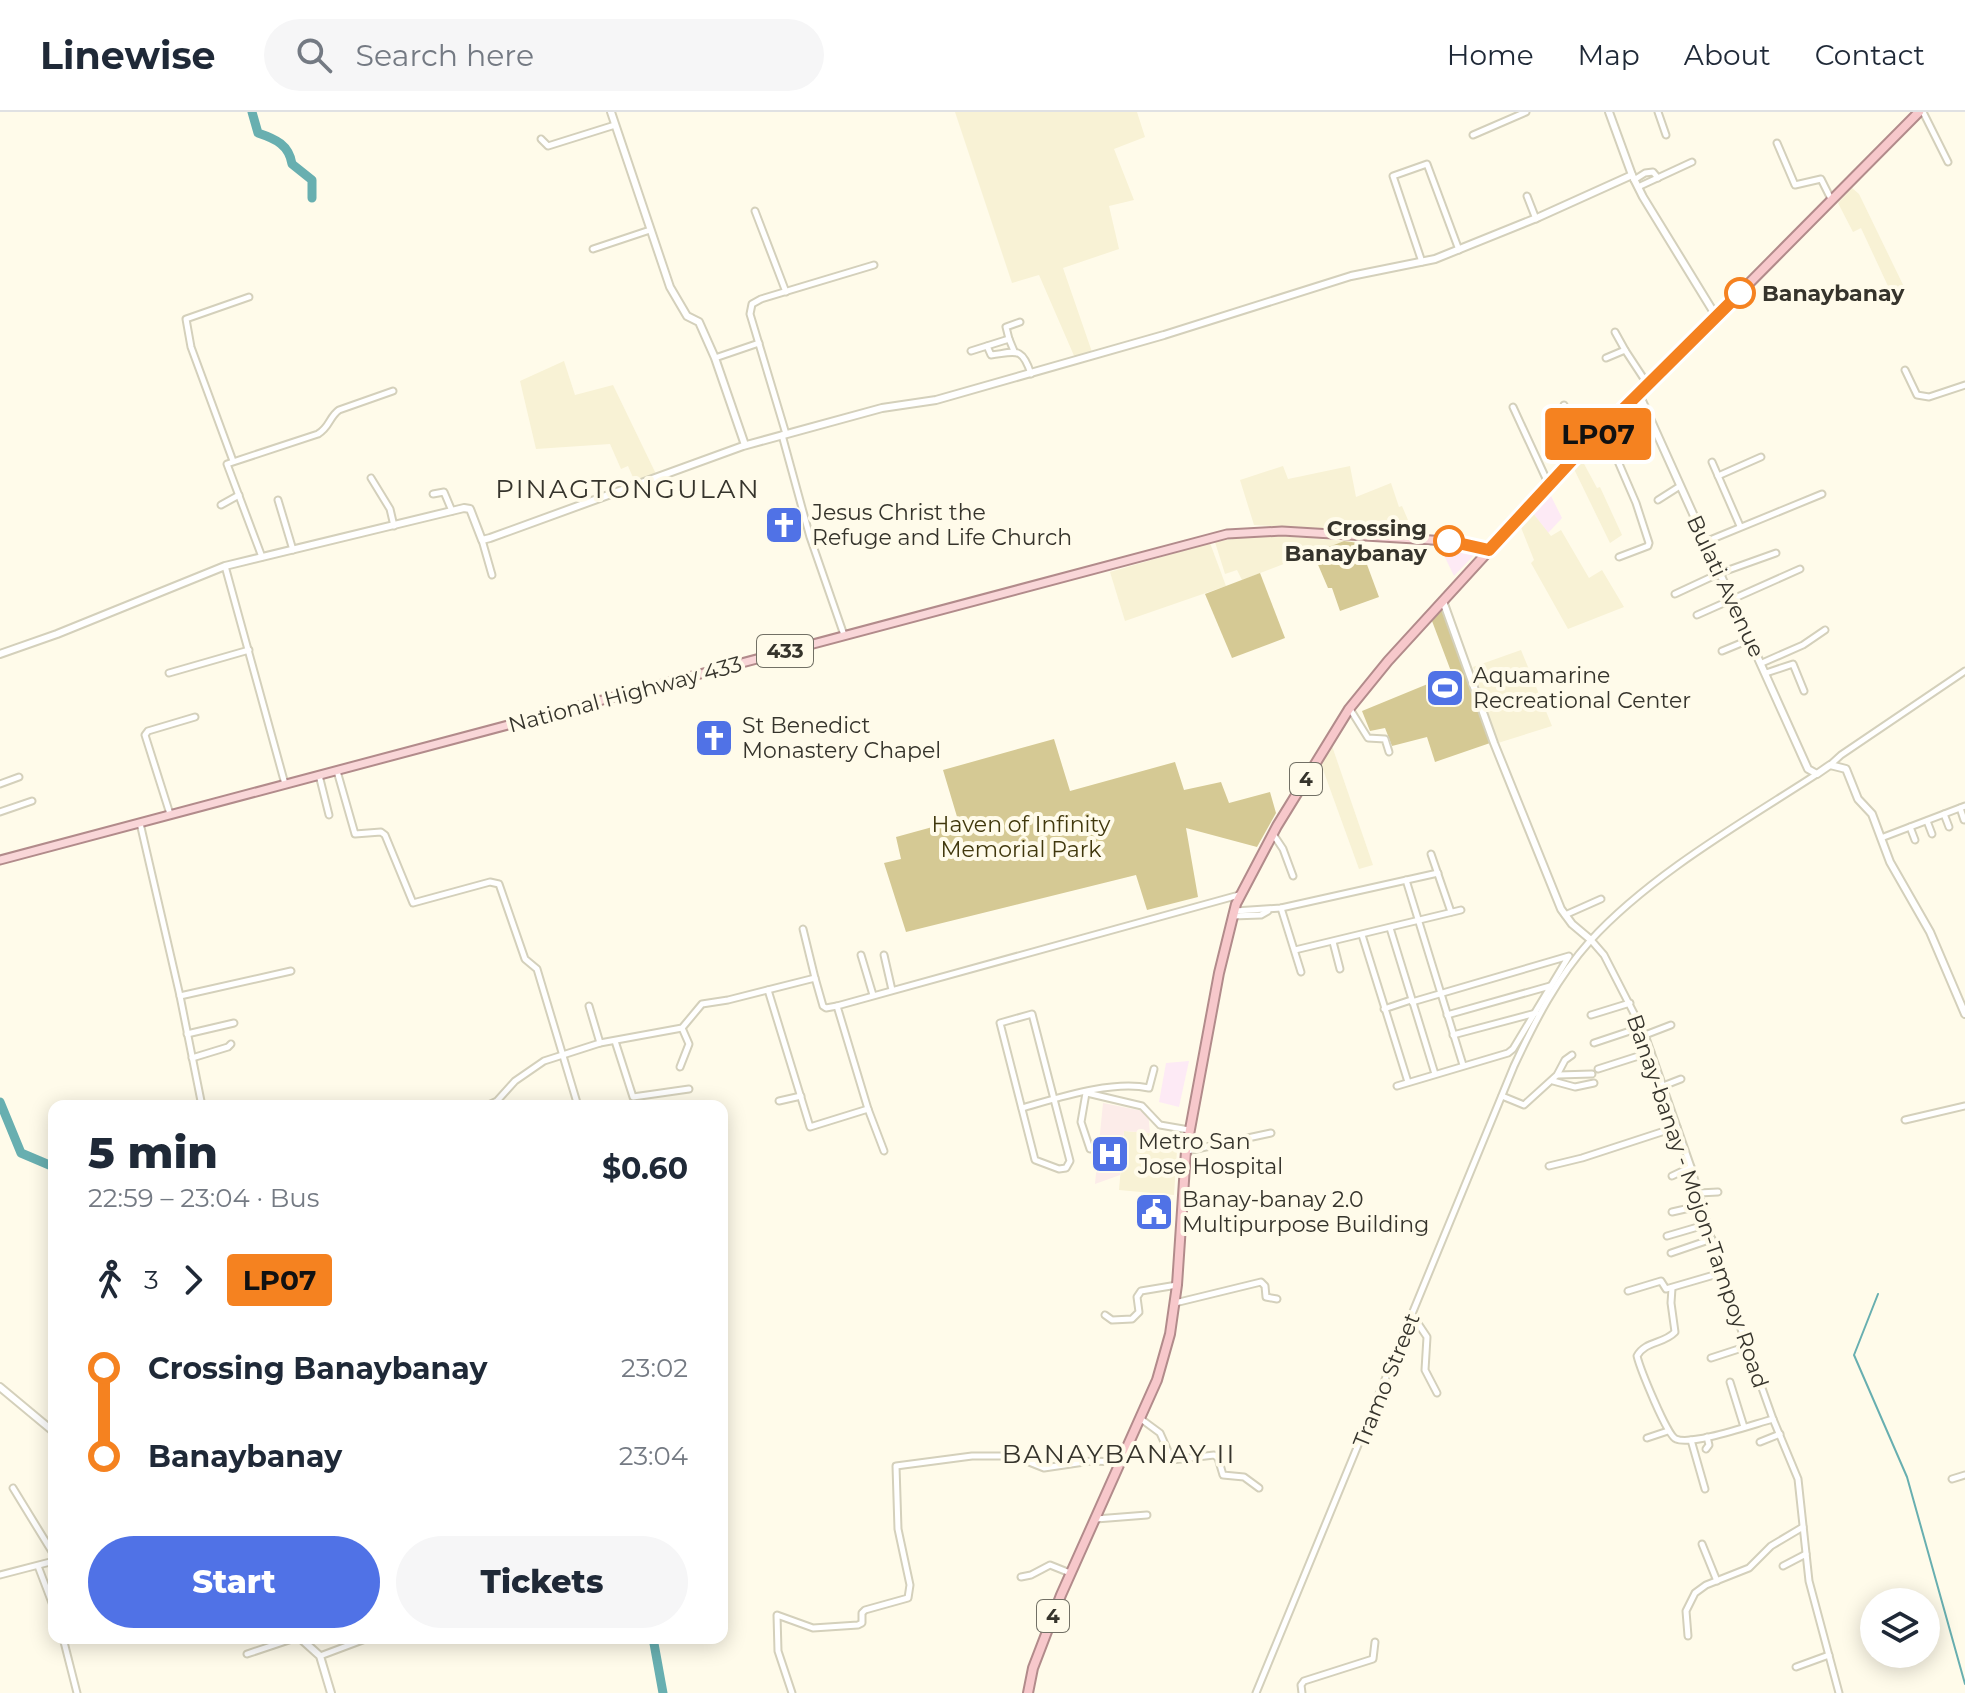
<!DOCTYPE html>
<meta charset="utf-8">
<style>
body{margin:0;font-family:Montserrat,sans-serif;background:#f6f6f7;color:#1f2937;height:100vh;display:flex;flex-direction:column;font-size:30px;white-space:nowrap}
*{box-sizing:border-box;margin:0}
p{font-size:26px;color:#747a83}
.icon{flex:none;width:44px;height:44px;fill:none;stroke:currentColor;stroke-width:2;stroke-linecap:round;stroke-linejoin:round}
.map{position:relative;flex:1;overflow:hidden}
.sheet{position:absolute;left:48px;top:988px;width:680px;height:544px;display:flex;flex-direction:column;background:#fff;border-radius:16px;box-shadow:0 4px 20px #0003}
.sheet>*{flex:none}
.badge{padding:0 16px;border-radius:6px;font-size:28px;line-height:52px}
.controls{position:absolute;left:1860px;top:1476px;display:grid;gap:16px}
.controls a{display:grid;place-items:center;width:80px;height:80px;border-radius:50%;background:#fff;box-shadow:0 4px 20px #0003;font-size:40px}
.map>.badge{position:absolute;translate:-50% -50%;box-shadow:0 0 0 4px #fff}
.legs{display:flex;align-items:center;gap:12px;height:88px;padding:0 40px;font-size:26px}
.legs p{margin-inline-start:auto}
.headline{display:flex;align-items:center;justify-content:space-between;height:136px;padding:0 40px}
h1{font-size:44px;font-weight:800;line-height:60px}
.button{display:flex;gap:16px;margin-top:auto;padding:16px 40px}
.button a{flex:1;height:92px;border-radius:48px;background:#5072e6;color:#fff;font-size:32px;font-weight:800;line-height:92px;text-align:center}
.button a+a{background:#f6f6f7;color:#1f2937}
ul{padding:0 40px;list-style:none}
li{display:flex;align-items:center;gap:28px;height:88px;font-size:30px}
li i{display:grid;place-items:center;width:12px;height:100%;margin:0 10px;background:currentColor}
li i::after{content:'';width:20px;height:20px;margin:-10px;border:6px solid;border-radius:50%;background:#fff}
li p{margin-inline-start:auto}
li:first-child i{background:linear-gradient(#0000 50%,currentColor 0)}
li:last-child i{background:linear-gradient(currentColor 50%,#0000 0)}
header{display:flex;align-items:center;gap:48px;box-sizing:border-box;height:112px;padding:0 40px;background:#fff;border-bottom:2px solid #e0e1e3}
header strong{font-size:38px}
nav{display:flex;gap:44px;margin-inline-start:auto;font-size:28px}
.search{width:560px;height:72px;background:#f6f6f7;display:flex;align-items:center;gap:20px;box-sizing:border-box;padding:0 28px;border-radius:44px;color:#747a83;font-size:30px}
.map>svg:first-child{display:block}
.commercial{fill:#fdeaf5}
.built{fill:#f8f2d5}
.medical{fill:#fcece9}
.green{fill:#d5c994}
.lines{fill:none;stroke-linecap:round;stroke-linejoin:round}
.stream{stroke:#68afb0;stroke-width:2}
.river{stroke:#68afb0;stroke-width:9}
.minor-casing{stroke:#d4d0bb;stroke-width:9}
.tertiary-casing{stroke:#d4d0bb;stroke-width:10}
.primary-casing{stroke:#b28b8b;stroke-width:11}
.trunk-casing{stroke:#b28b8b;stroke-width:12}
.minor{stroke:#fff;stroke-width:5}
.tertiary{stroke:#fff;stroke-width:6}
.primary{stroke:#f9d6d8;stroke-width:7}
.trunk{stroke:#f7c8cb;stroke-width:8}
.line-1-casing{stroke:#fff;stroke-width:18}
.line-1{stroke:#f58220;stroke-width:12}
.stop-1-dot{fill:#fff;stroke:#f58220;stroke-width:4}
.labels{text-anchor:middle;stroke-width:8;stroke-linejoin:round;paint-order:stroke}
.shield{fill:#fffbea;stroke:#727065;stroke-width:2}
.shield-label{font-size:20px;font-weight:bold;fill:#36342c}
.stop-label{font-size:22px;font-weight:bold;fill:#36342c;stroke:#fffbea;text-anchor:start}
.poi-label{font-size:22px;fill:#36342c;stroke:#fffbea;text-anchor:start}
.street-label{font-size:22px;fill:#36342c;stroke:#fffbea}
.park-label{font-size:22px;fill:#41380d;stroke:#fffbea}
.quarter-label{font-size:26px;letter-spacing:2px;fill:#36342c;stroke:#fffbea}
</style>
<header>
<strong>Linewise</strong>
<div class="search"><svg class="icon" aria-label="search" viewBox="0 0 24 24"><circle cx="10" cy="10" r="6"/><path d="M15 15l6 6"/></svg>Search here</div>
<nav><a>Home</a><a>Map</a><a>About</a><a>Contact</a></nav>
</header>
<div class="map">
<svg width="1965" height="1581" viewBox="0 0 1965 1581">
<rect width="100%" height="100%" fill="#fffbea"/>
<g class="commercial">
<polygon points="1550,382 1562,406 1548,421 1532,400"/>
<polygon points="1441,437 1471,437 1475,442 1454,464"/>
<polygon points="1189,949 1179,995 1159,990 1166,951"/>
</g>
<g class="built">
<polygon points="955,0 1137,0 1145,25 1114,37 1134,88 1109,94 1119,137 1063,156 1092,240 1075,246 1039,163 1012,171"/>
<polygon points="1852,76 1859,82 1907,181 1894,187 1861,116 1853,120 1838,91"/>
<polygon points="564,249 575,283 613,273 656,362 635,370 628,354 621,357 610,332 536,337 520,269"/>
<polygon points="1582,348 1597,376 1600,375 1622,423 1610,431 1574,357"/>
<polygon points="1283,354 1288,367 1350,354 1356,385 1391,371 1399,395 1402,394 1408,408 1381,420 1254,413 1240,368"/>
<polygon points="1532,400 1551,424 1561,418 1589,466 1602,458 1624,495 1568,517 1531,451 1534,448 1520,413"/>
<polygon points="1256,423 1282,424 1344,429 1242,468 1237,458 1225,462 1215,430"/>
<polygon points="1210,431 1226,474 1125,509 1110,460"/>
<polygon points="1521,538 1552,614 1498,631 1473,555"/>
<polygon points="1332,634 1373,753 1359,757 1321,652"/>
<polygon points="1124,1019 1178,1024 1174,1083 1119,1078"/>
</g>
<polygon class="medical" points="1103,991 1148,1000 1150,1021 1124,1019 1120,1063 1095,1072"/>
<g class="green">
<polygon points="1344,429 1359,431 1379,485 1340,499 1332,476 1328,476 1313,441"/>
<polygon points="1260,461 1285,526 1232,546 1205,482"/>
<polygon points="1444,496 1493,630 1435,650 1427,625 1392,634 1385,616 1370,619 1362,599 1452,562 1432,509"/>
<polygon points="1054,627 1070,679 1175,650 1184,678 1221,670 1229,691 1270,680 1276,701 1257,735 1186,716 1198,785 1147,798 1136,763 906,820 884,751 901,747 896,725 958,708 943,658"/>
</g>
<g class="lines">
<polyline class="stream" points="1878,1182 1854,1243 1907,1365 1965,1572"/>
<g class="river">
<path d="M252 0 258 21C276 27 289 33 292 52L312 68V86"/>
<polyline points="0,990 21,1041 54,1055"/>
<polyline points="653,1526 663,1581"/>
</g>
<defs>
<g id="minor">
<polyline points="1658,0 1666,23"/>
<polyline points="1923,0 1948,50"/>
<polyline points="1473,23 1526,0"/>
<polyline points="541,27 548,34 615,13"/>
<polyline points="1777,31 1795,73 1821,67 1831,87"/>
<polyline points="1634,68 1645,61 1653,60 1658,66"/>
<polyline points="1638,75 1692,50"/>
<polyline points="1527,84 1536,107"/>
<polyline points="755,99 786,180"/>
<polyline points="593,137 650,118"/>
<polyline points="1422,150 1393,64 1427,52 1459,138"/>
<polyline points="1615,220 1625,238"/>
<polyline points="1009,227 1006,215 1020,210"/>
<path d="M987 234 991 243C1016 240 1022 234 1031 262"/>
<polyline points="971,239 1009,227 1014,239"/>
<polyline points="715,246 759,231"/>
<polyline points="1606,246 1625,238 1648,273"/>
<polyline points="1905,258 1917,283 1929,285 1965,273"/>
<polyline points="1564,293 1586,335"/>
<polyline points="1513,295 1549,373"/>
<polyline points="1604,317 1636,391 1649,431 1648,434 1619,445"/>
<polyline points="786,322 750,202 752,192 761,187 874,153"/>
<polyline points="782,323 810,425 844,523"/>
<polyline points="233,349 191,235 186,207 249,185"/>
<polyline points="1712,350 1740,414"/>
<polyline points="1718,364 1761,345"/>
<polyline points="371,366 390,397 394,414"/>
<polyline points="433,382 444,380 452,399"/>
<polyline points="278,388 293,438"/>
<polyline points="1658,388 1680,374"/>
<polyline points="221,393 239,383"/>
<polyline points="482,428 492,463"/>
<polyline points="1705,430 1822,382"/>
<path d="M262 445 227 352 318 322C330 315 329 305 339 298L393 279"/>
<polyline points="225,454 285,672"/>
<polyline points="1675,482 1720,461 1776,441"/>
<polyline points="1697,503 1800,457"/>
<polyline points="1722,539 1751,527"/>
<polyline points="1762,551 1803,533 1825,518"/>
<polyline points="169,561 249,538"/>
<polyline points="1766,561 1793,552 1804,579"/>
<polyline points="1350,597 1368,626 1385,627 1389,640"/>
<polyline points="1830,653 1841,643 1965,559"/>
<polyline points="337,659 355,722 381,720 385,723 413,791 490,770 499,772 525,847 537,857 578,994"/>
<polyline points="319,663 329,703"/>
<polyline points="0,672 19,665"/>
<polyline points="1960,696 1964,708"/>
<polyline points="0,700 32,689"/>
<polyline points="170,702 145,623 148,619 195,605"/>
<polyline points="1944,702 1949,715"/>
<polyline points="1927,709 1932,722"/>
<polyline points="140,711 180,884 202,994"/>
<polyline points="1910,715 1915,728"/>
<polyline points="1273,722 1283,737 1293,764"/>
<polyline points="1881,726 1965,694"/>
<polyline points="1431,742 1451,800"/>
<polyline points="1406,768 1463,953"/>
<polyline points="1281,796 1301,860"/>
<polyline points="1235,799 1281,796 1438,761"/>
<polyline points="1565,803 1601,787"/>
<polyline points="1232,804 1261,803 1268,799"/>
<polyline points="1390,816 1435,962"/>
<polyline points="803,817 815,866"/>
<polyline points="1362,823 1408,970"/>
<polyline points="1591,828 1604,843 1645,923 1691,1055 1721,1161 1773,1307 1798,1367 1809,1469 1839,1581"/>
<polyline points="1333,830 1340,857"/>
<polyline points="1295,838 1461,798"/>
<polyline points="861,843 873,883"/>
<polyline points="884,843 892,878"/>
<polyline points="768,878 810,1015 868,997 837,894 1239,783"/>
<polyline points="180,884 291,859"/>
<polyline points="589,894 600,931"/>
<polyline points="1384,897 1411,888"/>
<polygon points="1032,902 1070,1049 1066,1056 1059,1057 1035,1048 1000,911"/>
<polyline points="1447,903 1550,874"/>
<polyline points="1591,903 1630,891"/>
<polyline points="187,922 234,911"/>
<polyline points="1453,923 1536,901"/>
<polyline points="1645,923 1671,913"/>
<polyline points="615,929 633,985 689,977"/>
<polyline points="1594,931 1642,915"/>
<polyline points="192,946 228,935 231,932"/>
<polyline points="680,955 689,932 682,916"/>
<polyline points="1598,957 1651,940"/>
<polyline points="1558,963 1592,962"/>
<polyline points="1553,969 1575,975 1594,971"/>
<polyline points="1397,974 1508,941 1513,937 1569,844 1412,890"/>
<polyline points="1663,974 1681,967"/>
<polyline points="1086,981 1081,1010 1090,1037"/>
<polyline points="1087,981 1142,994 1160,1013 1189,1018"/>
<polyline points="1502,984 1524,993 1557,963 1565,948 1572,943"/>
<polyline points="779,989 801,984"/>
<polyline points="486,994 497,989 515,969 544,949 600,931 682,916 702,892 728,888 815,866 823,894 826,896 837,894"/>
<path d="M1022 996C1058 986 1112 968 1149 976L1154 957"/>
<polyline points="868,997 884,1039"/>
<polyline points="1905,1008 1965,994"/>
<polyline points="1187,1039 1271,1021"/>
<polyline points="1549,1054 1582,1046 1677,1015"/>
<polyline points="1672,1064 1691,1055"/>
<polyline points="1699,1081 1718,1080"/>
<polyline points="1672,1100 1703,1093"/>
<polyline points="1667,1124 1708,1112"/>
<polyline points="1671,1141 1712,1127"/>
<path d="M1672 1176 1671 1191 1675 1220C1664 1232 1645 1229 1637 1244 1640 1256 1667 1324 1676 1327 1692 1334 1754 1312 1773 1307"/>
<polyline points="1628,1179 1661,1169 1666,1177 1721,1161"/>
<polyline points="1175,1191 1261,1170 1265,1174 1266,1185 1277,1187"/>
<polyline points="1105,1203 1112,1208 1132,1207 1139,1200 1137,1185 1141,1179 1177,1173"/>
<polyline points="1413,1204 1427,1225 1425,1258 1437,1281"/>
<polyline points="1711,1246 1748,1234"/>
<polyline points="1730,1270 1744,1315"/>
<polyline points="1141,1307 1160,1321 1172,1348 1214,1343 1218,1346 1223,1363 1244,1365 1259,1376"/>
<polyline points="1647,1326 1668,1319"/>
<polyline points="1691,1328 1705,1377"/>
<polyline points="1760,1330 1780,1322"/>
<polyline points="1706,1337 1709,1333 1707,1325"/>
<polyline points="1952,1367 1965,1363"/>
<polyline points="13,1376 54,1443"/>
<polyline points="1096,1407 1147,1403"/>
<polyline points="1702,1432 1717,1469"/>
<polyline points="38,1454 54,1496"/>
<polyline points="1783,1454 1806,1442"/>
<polyline points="0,1463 54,1449"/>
<polyline points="1021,1465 1031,1463 1050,1453 1070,1461"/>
<polyline points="1688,1524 1686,1499 1695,1481 1706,1473 1749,1456 1771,1434 1803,1415"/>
<polyline points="63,1526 77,1581"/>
<polyline points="247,1542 295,1526"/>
<polyline points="320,1544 368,1526"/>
<polyline points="1796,1555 1829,1543"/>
<polyline points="792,1581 778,1539 777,1503 813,1516 858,1513 862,1511 862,1501 865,1498 908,1486 910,1473 898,1417 896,1354 972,1344 1014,1344 1044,1356 1091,1349 1120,1350"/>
<path d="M1256 1581 1514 954C1535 909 1557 866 1590 829 1650 763 1743 710 1817 662"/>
<polyline points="1302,1581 1301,1573 1304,1569 1373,1547 1375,1530"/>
</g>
<g id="tertiary">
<polyline points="611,0 670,175 687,204 699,210 715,246 745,333"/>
<polyline points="1609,0 1632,63 1643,85 1716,204"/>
<polyline points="1639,282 1808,657 1817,662 1830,653 1846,657 1858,687 1872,702 1890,750 1930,820 1965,902"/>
<polyline points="1443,489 1494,631 1561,797 1572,812 1591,828"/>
<polyline points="0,542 57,522 225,454 464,396 470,397 482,428 490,426 743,334 882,296 936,288 1164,223 1351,164 1435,147 1539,105 1632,63"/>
<polyline points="0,1275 54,1320"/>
<polyline points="300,1526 320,1544 331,1581"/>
</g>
<polyline id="primary" points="0,748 1227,422 1282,419 1448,429 1489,438"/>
<polyline id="trunk" points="1028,1581 1033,1556 1061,1483 1157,1268 1170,1222 1177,1173 1186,1039 1219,861 1236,792 1277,714 1349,597 1388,549 1549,373 1919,0"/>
</defs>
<use href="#minor" class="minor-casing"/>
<use href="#tertiary" class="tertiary-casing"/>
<use href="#primary" class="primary-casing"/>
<use href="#trunk" class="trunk-casing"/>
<use href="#minor" class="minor"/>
<use href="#tertiary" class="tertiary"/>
<use href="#primary" class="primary"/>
<use href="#trunk" class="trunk"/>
</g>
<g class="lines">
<defs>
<polyline id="line-1" points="1449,429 1489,438 1574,346 1740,181"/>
</defs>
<use href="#line-1" class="line-1-casing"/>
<use href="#line-1" class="line-1"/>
</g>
<defs>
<symbol id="church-square" viewBox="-11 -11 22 22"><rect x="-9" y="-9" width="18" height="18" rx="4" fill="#5072e6" stroke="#fffbea"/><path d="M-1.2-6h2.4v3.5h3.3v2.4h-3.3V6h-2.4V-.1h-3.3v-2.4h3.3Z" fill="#fff"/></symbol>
<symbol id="stadium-square" viewBox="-11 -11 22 22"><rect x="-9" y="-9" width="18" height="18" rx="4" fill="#5072e6" stroke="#fffbea"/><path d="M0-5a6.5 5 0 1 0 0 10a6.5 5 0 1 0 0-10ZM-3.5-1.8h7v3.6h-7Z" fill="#fff"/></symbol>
<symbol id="hospital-square" viewBox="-11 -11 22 22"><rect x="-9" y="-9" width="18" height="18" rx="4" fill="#5072e6" stroke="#fffbea"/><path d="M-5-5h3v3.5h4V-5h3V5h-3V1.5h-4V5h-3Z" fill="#fff"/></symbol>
<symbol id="civic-square" viewBox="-11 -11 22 22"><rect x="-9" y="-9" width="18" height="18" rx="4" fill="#5072e6" stroke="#fffbea"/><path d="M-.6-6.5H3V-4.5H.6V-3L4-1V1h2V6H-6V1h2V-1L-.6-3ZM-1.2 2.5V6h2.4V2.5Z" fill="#fff"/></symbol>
</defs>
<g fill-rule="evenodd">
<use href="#church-square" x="762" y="391" width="44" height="44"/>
<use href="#stadium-square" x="1423" y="554" width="44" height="44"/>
<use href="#church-square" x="692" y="604" width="44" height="44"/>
<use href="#hospital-square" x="1088" y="1020" width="44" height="44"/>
<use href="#civic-square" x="1132" y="1078" width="44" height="44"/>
</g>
<g class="stop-1-dot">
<circle cx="1740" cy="181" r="14"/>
<circle cx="1449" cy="429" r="14"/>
</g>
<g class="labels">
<g class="shield">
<rect x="757" y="523" width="56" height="32" rx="6"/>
<rect x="1290" y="651" width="32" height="32" rx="6"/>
<rect x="1037" y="1488" width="32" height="32" rx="6"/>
</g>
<g class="shield-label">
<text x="785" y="546">433</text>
<text x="1306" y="674">4</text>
<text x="1053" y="1511">4</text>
</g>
<g class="stop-label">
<text x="1762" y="189">Banaybanay</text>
<text x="1427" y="424" text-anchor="end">Crossing<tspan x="1427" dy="25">Banaybanay</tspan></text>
</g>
<g class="poi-label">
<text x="812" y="408">Jesus Christ the<tspan x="812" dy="25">Refuge and Life Church</tspan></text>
<text x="1473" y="571">Aquamarine<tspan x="1473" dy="25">Recreational Center</tspan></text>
<text x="742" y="621">St Benedict<tspan x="742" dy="25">Monastery Chapel</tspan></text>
<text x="1138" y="1037">Metro San<tspan x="1138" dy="25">Jose Hospital</tspan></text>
<text x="1182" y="1095">Banay-banay 2.0<tspan x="1182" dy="25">Multipurpose Building</tspan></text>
</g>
<g class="street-label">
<text transform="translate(1726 474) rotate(65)" y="8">Bulati Avenue</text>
<text transform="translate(625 582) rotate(-15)" y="8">National Highway 433</text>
<text transform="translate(1698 1089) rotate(71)" y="8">Banay-banay - Mojon-Tampoy Road</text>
<text transform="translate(1386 1268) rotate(-68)" y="8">Tramo Street</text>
</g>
<g class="park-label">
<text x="1021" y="720">Haven of Infinity<tspan x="1021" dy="25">Memorial Park</tspan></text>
</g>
<g class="quarter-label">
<text x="628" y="386">PINAGTONGULAN</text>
<text x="1119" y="1351">BANAYBANAY II</text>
</g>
</g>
</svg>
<div class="controls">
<a><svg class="icon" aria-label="layers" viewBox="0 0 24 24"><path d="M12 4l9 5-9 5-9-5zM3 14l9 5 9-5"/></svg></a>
</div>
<b class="badge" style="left:1598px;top:322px;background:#f58220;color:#111">LP07</b>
<section class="sheet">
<div class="headline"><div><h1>5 min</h1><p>22:59 – 23:04 · Bus</p></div><b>$0.60</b></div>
<div class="legs"><svg class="icon" aria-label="walk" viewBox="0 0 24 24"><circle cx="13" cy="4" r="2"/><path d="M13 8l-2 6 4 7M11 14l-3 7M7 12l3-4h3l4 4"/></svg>3<svg class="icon" aria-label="forward" viewBox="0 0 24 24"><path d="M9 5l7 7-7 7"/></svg><b class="badge" style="background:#f58220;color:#111">LP07</b></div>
<ul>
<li><i style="color:#f58220"></i><b>Crossing Banaybanay</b><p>23:02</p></li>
<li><i style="color:#f58220"></i><b>Banaybanay</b><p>23:04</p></li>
</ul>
<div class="button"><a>Start</a><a>Tickets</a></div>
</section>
</div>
